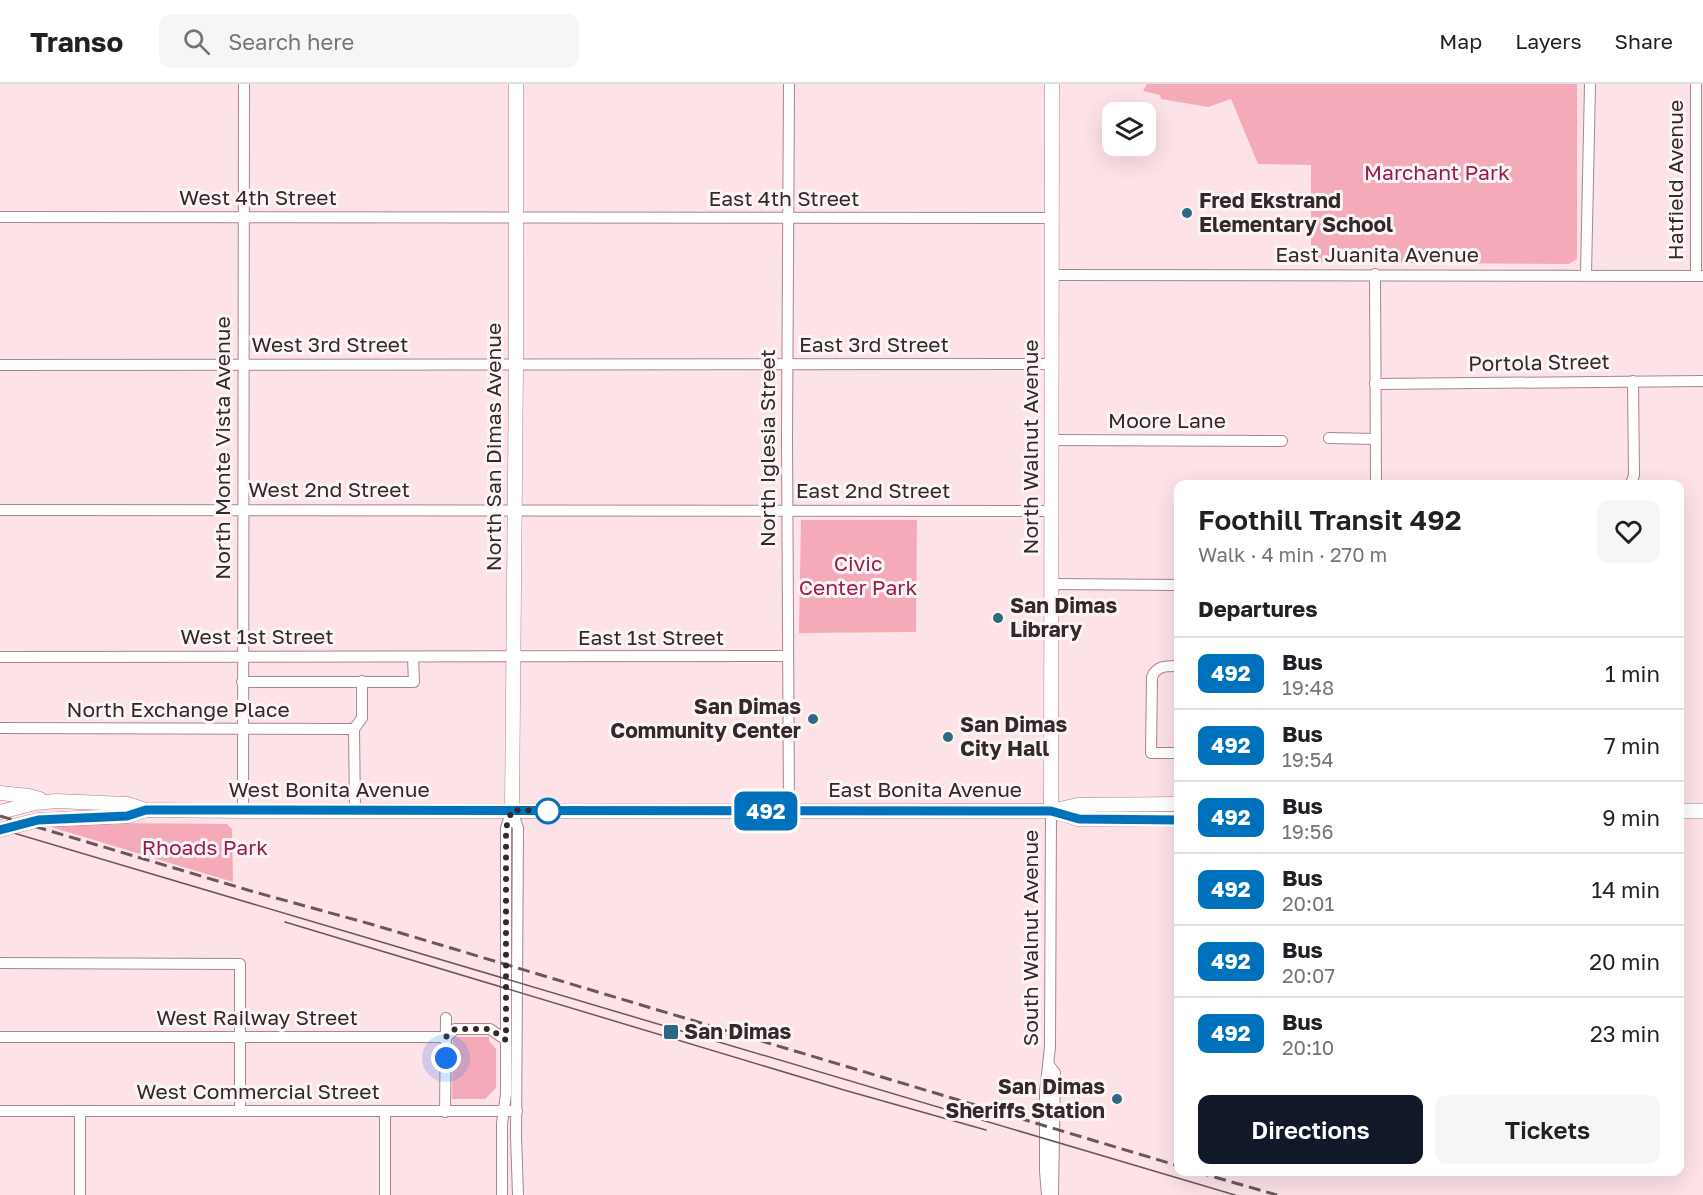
<!DOCTYPE html>
<meta charset="utf-8">
<style>
body{margin:0;font-family:"Golos Text",sans-serif;background:#f6f6f6;color:#202124;height:100vh;display:flex;flex-direction:column;font-size:22px;white-space:nowrap}
*{box-sizing:border-box;margin:0}
p{font-size:20px;color:#757577}
.icon{flex:none;width:33px;height:33px;fill:none;stroke:currentColor;stroke-width:2;stroke-linecap:round;stroke-linejoin:round}
.map{position:relative;flex:1;overflow:hidden}
.side{position:absolute;left:1174px;top:396px;width:510px;height:696px;display:flex;flex-direction:column;background:#fff;border-radius:12px;box-shadow:0 6px 24px #0002}
.side>*{flex:none}
.badge{padding:0 12px;border-radius:9px;font-size:21px;line-height:39px}
.fabs{position:absolute;left:1102px;top:18px;display:grid;gap:12px}
.fabs a{display:grid;place-items:center;width:54px;height:54px;border-radius:12px;background:#fff;box-shadow:0 6px 24px #0002;font-size:30px}
.you{position:absolute;width:30px;height:30px;margin:-15px;border:4px solid #fff;border-radius:50%;background:#1a73e8;box-shadow:0 0 0 9px #1a73e833}
.map>.badge{position:absolute;translate:-50% -50%;box-shadow:0 0 0 3px #fff}
h2{padding:0 24px;font-size:22px;line-height:54px}
.round{display:grid;place-items:center;flex:none;width:63px;height:63px;border-radius:12px;background:#f6f6f6}
.overview{display:flex;align-items:center;justify-content:space-between;height:102px;padding:0 24px}
h1{font-size:28px;font-weight:600;line-height:45px}
.cta{display:flex;gap:12px;margin-top:auto;padding:12px 24px}
.cta a{flex:1;height:69px;border-radius:12px;background:#111827;color:#fff;font-size:24px;font-weight:600;line-height:69px;text-align:center}
.cta a+a{background:#f6f6f6;color:#202124}
ul{padding:0;list-style:none}
li{display:flex;align-items:center;gap:18px;height:72px;padding:0 24px;border-top:2px solid #e0e0e0}
li div{flex:1}
li b{display:block;font-size:22px}
li em{font-style:normal}
li .badge{min-width:66px;font-weight:700;text-align:center}
header{display:flex;align-items:center;gap:36px;box-sizing:border-box;height:84px;padding:0 30px;background:#fff;border-bottom:2px solid #e0e0e0}
header strong{font-size:28px}
nav{display:flex;gap:33px;margin-inline-start:auto;font-size:21px}
.search{width:420px;height:54px;background:#f6f6f6;display:flex;align-items:center;gap:15px;box-sizing:border-box;padding:0 21px;border-radius:12px;color:#757577;font-size:22px}
.map>svg:first-child{display:block}
.green{fill:#f5aaba}
.lines{fill:none;stroke-linecap:round;stroke-linejoin:round}
.minor-casing{stroke:#a6878d;stroke-width:12}
.major-casing{stroke:#a6878d;stroke-width:15}
.minor{stroke:#fff;stroke-width:10}
.major{stroke:#fff;stroke-width:14}
.tram{stroke:#68585a;stroke-width:1.5}
.rail{stroke:#68585a;stroke-width:3;stroke-dasharray:12 6;stroke-linecap:butt}
.line-casing{stroke:#fff;stroke-width:14}
.line{stroke:#0072bc;stroke-width:9}
.walk{stroke:#35282a;stroke-width:6;stroke-dasharray:0 10.8}
.poi-dot{fill:#2d6980;stroke:#fcf5f6;stroke-width:2}
.stop-dot{fill:#fff;stroke:#0072bc;stroke-width:3}
.labels{text-anchor:middle;stroke-width:6;stroke-linejoin:round;paint-order:stroke}
.park-label{font-size:21px;fill:#981d49;stroke:#fcf5f6}
.street-label{font-size:21px;fill:#35282a;stroke:#fcf5f6}
.poi-label{font-size:21px;font-weight:bold;fill:#35282a;stroke:#fcf5f6;text-anchor:start}
</style>
<header>
<strong>Transo</strong>
<div class="search"><svg class="icon" aria-label="search" viewBox="0 0 24 24"><circle cx="10" cy="10" r="6"/><path d="M15 15l6 6"/></svg>Search here</div>
<nav><a>Map</a><a>Layers</a><a>Share</a></nav>
</header>
<div class="map">
<svg width="1703" height="1111" viewBox="0 0 1703 1111">
<rect width="100%" height="100%" fill="#fde2e7"/>
<g class="green">
<polygon points="1147,0 1577,0 1577,175 1569,180 1311,178 1311,81 1258,80 1231,15 1208,23 1161,15 1160,11 1143,7"/>
<polygon points="801,436 917,436 916,548 799,549"/>
<polygon points="102,739 227,740 232,745 233,798 44,741"/>
<polygon points="453,953 489,953 489,957 496,965 496,1004 485,1015 452,1015"/>
</g>
<g class="lines">
<defs>
<g id="minor">
<polyline points="789,0 787,353 789,727"/>
<polyline points="0,133 1052,134"/>
<polyline points="1375,190 1376,400"/>
<polyline points="1586,190 1590,0"/>
<polyline points="1052,191 1703,192"/>
<polyline points="1696,192 1696,0"/>
<polyline points="0,281 1052,280"/>
<polyline points="1375,300 1703,297"/>
<polyline points="1329,354 1375,355"/>
<polyline points="1052,356 1282,357"/>
<polyline points="1631,400 1634,391 1633,297"/>
<polyline points="0,426 1052,427"/>
<polyline points="1052,500 1179,501"/>
<polyline points="0,573 788,572"/>
<path d="M1179 582C1167 582 1157 581 1152 593L1151 669H1179"/>
<polyline points="242,598 414,598 413,573"/>
<polyline points="0,644 354,645"/>
<polyline points="243,727 244,0"/>
<polyline points="355,727 354,645 362,634 362,597"/>
<polyline points="512,727 518,744 516,1052 518,1111"/>
<polyline points="0,879 240,880 240,1027"/>
<polyline points="0,953 446,953 455,945 490,945 506,956"/>
<polyline points="1049,981 1055,989 1053,1111"/>
<polyline points="0,1027 517,1027"/>
<polyline points="80,1027 80,1111"/>
<polyline points="385,1028 385,1111"/>
<polyline points="445,1028 446,934"/>
<polyline points="502,1111 502,1040 506,1010 506,744 512,726"/>
<polyline points="1047,1111 1045,1087 1045,1009 1050,963 1051,727"/>
</g>
<g id="major">
<polyline points="0,709 29,712 40,715"/>
<polyline points="512,726 516,281 516,0"/>
<polyline points="1051,727 1052,0"/>
<polyline points="1053,727 1079,735 1179,735"/>
<polyline points="1680,727 1703,727"/>
<polyline points="0,728 35,719 56,717 127,720 146,726 243,727 1051,727 1078,721 1179,720"/>
<polyline points="0,746 38,736 127,732 146,726"/>
</g>
</defs>
<use href="#minor" class="minor-casing"/>
<use href="#major" class="major-casing"/>
<use href="#minor" class="minor"/>
<use href="#major" class="major"/>
<g class="tram">
<polyline points="0,745 1235,1111"/>
<polyline points="285,838 844,1006 986,1046"/>
</g>
<g class="rail">
<polyline points="0,732 251,807 374,841 1179,1082"/>
<polyline points="1197,1088 1277,1111"/>
</g>
</g>
<g class="lines">
<defs>
<polyline id="line" points="0,746 38,736 127,732 146,726 1051,727 1079,735 1179,736"/>
</defs>
<use href="#line" class="line-casing"/>
<use href="#line" class="line"/>
<polyline class="walk" points="446,974 446,953 455,945 490,945 506,956 506,744 512,726 550,727 548,727"/>
</g>
<g class="poi-dot">
<circle cx="1187" cy="129" r="6"/>
<circle cx="998" cy="534" r="6"/>
<circle cx="813" cy="635" r="6"/>
<circle cx="948" cy="653" r="6"/>
<rect x="663" y="940" width="16" height="16" rx="3"/>
<circle cx="1117" cy="1015" r="6"/>
</g>
<circle class="stop-dot" cx="548" cy="727" r="12"/>
<g class="labels">
<g class="park-label">
<text x="1437" y="96">Marchant Park</text>
<text x="858" y="487">Civic<tspan x="858" dy="24">Center Park</tspan></text>
<text x="205" y="771">Rhoads Park</text>
</g>
<g class="street-label">
<text transform="translate(1676 96) rotate(-90)" y="7">Hatfield Avenue</text>
<text x="258" y="121">West 4th Street</text>
<text x="784" y="122">East 4th Street</text>
<text x="1377" y="178">East Juanita Avenue</text>
<text x="330" y="268">West 3rd Street</text>
<text x="874" y="268">East 3rd Street</text>
<text transform="translate(1539 279) rotate(-1)" y="7">Portola Street</text>
<text x="1167" y="344">Moore Lane</text>
<text transform="translate(494 363) rotate(-90)" y="7">North San Dimas Avenue</text>
<text transform="translate(1031 363) rotate(-90)" y="7">North Walnut Avenue</text>
<text transform="translate(223 364) rotate(-90)" y="7">North Monte Vista Avenue</text>
<text transform="translate(768 364) rotate(-90)" y="7">North Iglesia Street</text>
<text x="329" y="413">West 2nd Street</text>
<text x="873" y="414">East 2nd Street</text>
<text x="257" y="560">West 1st Street</text>
<text x="651" y="561">East 1st Street</text>
<text x="178" y="633">North Exchange Place</text>
<text x="329" y="713">West Bonita Avenue</text>
<text x="925" y="713">East Bonita Avenue</text>
<text transform="translate(1031 854) rotate(-90)" y="7">South Walnut Avenue</text>
<text x="257" y="941">West Railway Street</text>
<text x="258" y="1015">West Commercial Street</text>
</g>
<g class="poi-label">
<text x="1199" y="124">Fred Ekstrand<tspan x="1199" dy="24">Elementary School</tspan></text>
<text x="1010" y="529">San Dimas<tspan x="1010" dy="24">Library</tspan></text>
<text x="801" y="630" text-anchor="end">San Dimas<tspan x="801" dy="24">Community Center</tspan></text>
<text x="960" y="648">San Dimas<tspan x="960" dy="24">City Hall</tspan></text>
<text x="684" y="955">San Dimas</text>
<text x="1105" y="1010" text-anchor="end">San Dimas<tspan x="1105" dy="24">Sheriffs Station</tspan></text>
</g>
</g>
</svg>
<div class="fabs">
<a><svg class="icon" aria-label="layers" viewBox="0 0 24 24"><path d="M12 4l9 5-9 5-9-5zM3 14l9 5 9-5"/></svg></a>
</div>
<div class="you" style="left:446px;top:974px"></div>
<b class="badge" style="left:766px;top:727px;background:#0072bc;color:#fff">492</b>
<section class="side">
<div class="overview"><div><h1>Foothill Transit 492</h1><p>Walk · 4 min · 270 m</p></div><a class="round"><svg class="icon" aria-label="heart" viewBox="0 0 24 24"><path d="M12 20l-8-8c-3-5 5-10 8-4 3-6 11-1 8 4z"/></svg></a></div>
<h2>Departures</h2>
<ul>
<li><span class="badge" style="background:#0072bc;color:#fff">492</span><div><b>Bus</b><p>19:48</p></div><em>1 min</em></li>
<li><span class="badge" style="background:#0072bc;color:#fff">492</span><div><b>Bus</b><p>19:54</p></div><em>7 min</em></li>
<li><span class="badge" style="background:#0072bc;color:#fff">492</span><div><b>Bus</b><p>19:56</p></div><em>9 min</em></li>
<li><span class="badge" style="background:#0072bc;color:#fff">492</span><div><b>Bus</b><p>20:01</p></div><em>14 min</em></li>
<li><span class="badge" style="background:#0072bc;color:#fff">492</span><div><b>Bus</b><p>20:07</p></div><em>20 min</em></li>
<li><span class="badge" style="background:#0072bc;color:#fff">492</span><div><b>Bus</b><p>20:10</p></div><em>23 min</em></li>
</ul>
<div class="cta"><a>Directions</a><a>Tickets</a></div>
</section>
</div>
